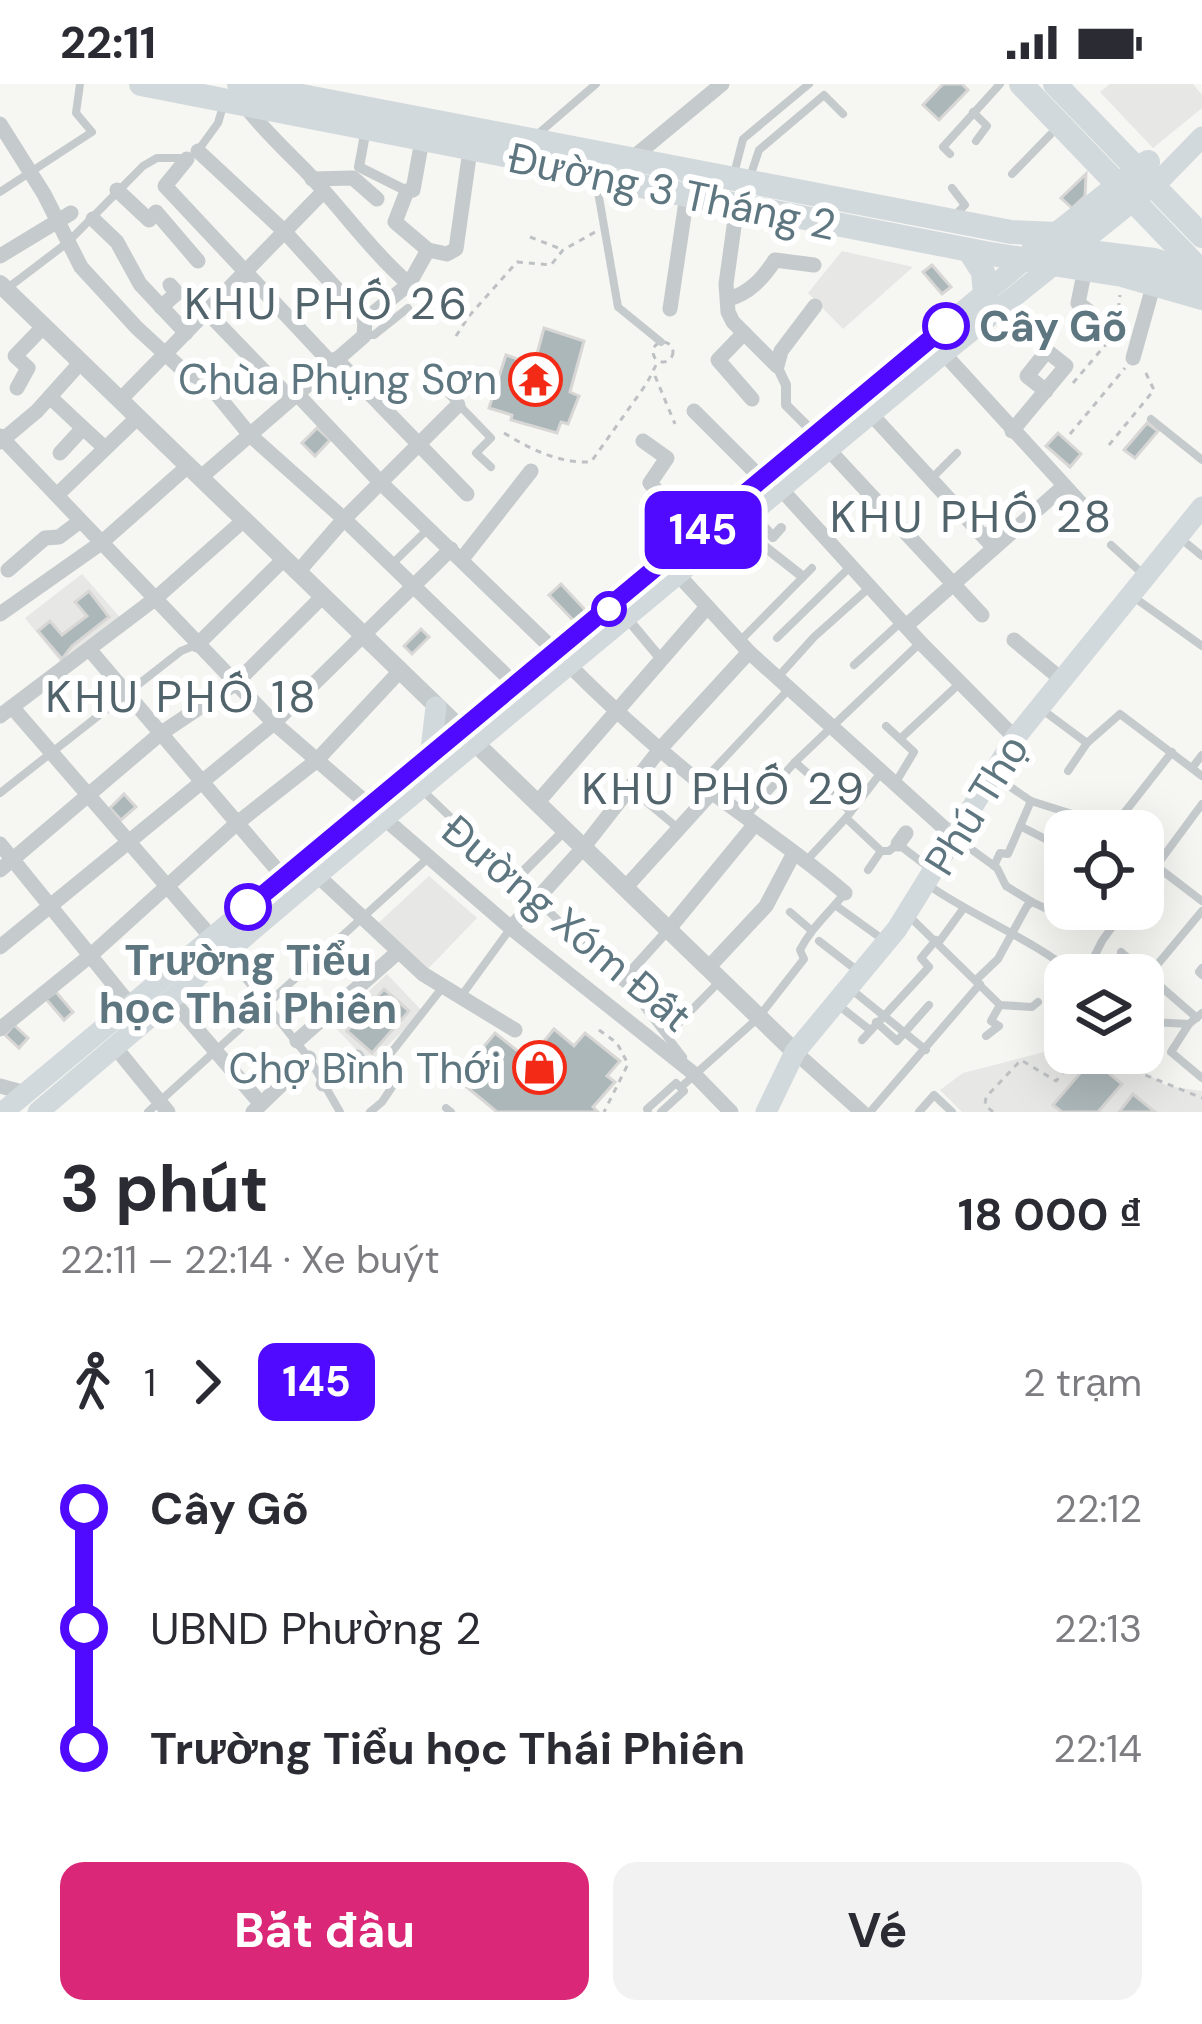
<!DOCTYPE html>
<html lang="vi">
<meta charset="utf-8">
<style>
body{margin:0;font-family:"DM Sans",sans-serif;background:#f2f2f3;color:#2b2b33;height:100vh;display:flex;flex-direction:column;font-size:45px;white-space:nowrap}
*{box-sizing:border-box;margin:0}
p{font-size:39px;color:#7c7c81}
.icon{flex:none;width:66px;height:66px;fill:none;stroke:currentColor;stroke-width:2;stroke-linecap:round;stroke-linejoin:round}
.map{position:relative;height:1028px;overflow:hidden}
.side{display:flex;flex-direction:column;background:#fff;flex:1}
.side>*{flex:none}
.badge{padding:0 24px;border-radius:18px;font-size:42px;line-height:78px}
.controls{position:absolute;left:1044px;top:726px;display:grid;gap:24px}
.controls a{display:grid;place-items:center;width:120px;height:120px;border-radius:24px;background:#fff;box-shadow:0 12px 48px #0002;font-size:60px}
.map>.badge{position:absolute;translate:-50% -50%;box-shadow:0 0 0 6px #fff}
.legs{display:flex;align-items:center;gap:18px;height:132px;padding:0 60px;font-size:39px}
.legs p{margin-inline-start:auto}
.headline{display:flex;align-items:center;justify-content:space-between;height:204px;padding:0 60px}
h1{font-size:66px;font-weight:700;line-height:90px}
.action{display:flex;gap:24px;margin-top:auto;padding:24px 60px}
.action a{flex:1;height:138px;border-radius:24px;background:#db2777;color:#fff;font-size:48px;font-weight:700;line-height:138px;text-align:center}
.action a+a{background:#f2f2f3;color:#2b2b33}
ul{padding:0 60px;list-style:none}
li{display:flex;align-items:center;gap:42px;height:120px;font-size:45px}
li i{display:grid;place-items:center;width:18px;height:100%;margin:0 15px;background:currentColor}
li i::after{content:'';width:30px;height:30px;margin:-15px;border:9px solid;border-radius:50%;background:#fff}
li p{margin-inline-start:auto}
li:first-child i{background:linear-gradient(#0000 50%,currentColor 0)}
li:last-child i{background:linear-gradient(currentColor 50%,#0000 0)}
.status{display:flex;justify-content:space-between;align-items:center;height:84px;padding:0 60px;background:#fff;direction:ltr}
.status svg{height:33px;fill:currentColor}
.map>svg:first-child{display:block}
.built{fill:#e7e8e6}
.building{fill:#acb7ba;stroke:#d8d7d5;stroke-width:3}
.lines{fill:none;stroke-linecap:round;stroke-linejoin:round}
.path{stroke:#bec1c3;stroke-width:3;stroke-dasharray:6 6;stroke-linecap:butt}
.service{stroke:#c5cacc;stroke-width:8}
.pedestrian{stroke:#c5cacc;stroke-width:10}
.minor{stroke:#c5cacc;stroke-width:15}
.tertiary{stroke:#c5cacc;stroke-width:18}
.secondary{stroke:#d2d9dc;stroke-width:21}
.primary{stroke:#d2d9dc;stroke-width:24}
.line-1-casing{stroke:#fff;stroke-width:27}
.line-1{stroke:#4f0aff;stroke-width:18}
.stop-1-dot{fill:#fff;stroke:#4f0aff;stroke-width:6}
.labels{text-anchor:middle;stroke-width:12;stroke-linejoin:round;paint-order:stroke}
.street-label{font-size:42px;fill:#5e7680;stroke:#fff}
.stop-label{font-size:42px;font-weight:bold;fill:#5e7680;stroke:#fff;text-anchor:start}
.poi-label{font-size:42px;fill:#5e7680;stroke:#fff;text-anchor:end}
.neighbourhood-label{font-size:45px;letter-spacing:3px;fill:#51636b;stroke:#fff}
</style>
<div class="status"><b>22:11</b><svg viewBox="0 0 49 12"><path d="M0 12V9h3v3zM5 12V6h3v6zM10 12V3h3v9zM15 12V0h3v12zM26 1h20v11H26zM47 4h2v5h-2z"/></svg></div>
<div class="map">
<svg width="1202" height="1028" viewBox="0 0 1202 1028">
<rect width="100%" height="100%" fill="#f6f6f2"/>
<g class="built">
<polygon points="1110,0 1193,0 1202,11 1202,24 1153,64 1100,8"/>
<polygon points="842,167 913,183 843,245 808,209"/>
<polygon points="82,490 124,538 67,586 25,534"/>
<polygon points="429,792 477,834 423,890 373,844"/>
<polygon points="387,890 423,928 369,979 333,941"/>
<polygon points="1065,958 1065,969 1112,969 1167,1002 1202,1007 1202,1028 962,1028 940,1006 963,989 1048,967"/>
</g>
<g class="building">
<polygon points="943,0 962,0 968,6 939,36 923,21"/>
<polygon points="1086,90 1085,112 1072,124 1061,114"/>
<polygon points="932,181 951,203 942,210 923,188"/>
<polygon points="544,244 584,257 570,308 579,312 568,340 561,338 557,349 511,336 512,331 489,324 506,271 534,281"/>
<polygon points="1147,339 1158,347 1135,374 1124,366"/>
<polygon points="317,344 330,356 315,372 302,359"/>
<polygon points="1058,349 1081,370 1070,383 1046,362"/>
<polygon points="561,500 586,527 575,538 549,511"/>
<polygon points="89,507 109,533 72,562 62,575 38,547 50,537 62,551 87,532 75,518"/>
<polygon points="421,545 429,553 412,570 404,562"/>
<polygon points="124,710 136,723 121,736 110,724"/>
<polygon points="384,905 409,927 372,969 347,947"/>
<polygon points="56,908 73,928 64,936 46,915"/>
<polygon points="14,941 28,954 19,964 5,951"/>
<polygon points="554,945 574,962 585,949 620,977 607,992 615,998 593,1023 598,1028 497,1028 457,995 495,949 529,976"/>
<polygon points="1092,975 1122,1000 1098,1028 1062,1028 1053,1021"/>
<polygon points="1133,1010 1155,1028 1119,1028"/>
</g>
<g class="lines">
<g class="path">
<polyline points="530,153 561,165"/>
<polyline points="1117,237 1120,211"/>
<polyline points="456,252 469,232 517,178 551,181 563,166 597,147"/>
<circle cx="663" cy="268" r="10"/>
<polyline points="655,292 675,340"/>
<polyline points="1073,299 1113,252"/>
<path d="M504 349C532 366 558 379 591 378L647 299 658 277"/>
<polyline points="1070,350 1125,284"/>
<polyline points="1109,361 1154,306 1144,285"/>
<polyline points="599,946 617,959 628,980 604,1028"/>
<polyline points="1103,969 1135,987 1202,1014"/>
<polyline points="993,1028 985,1021 986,1013 1021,976 1056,997 1081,969"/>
</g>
<g class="service">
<polyline points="973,28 987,42 976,57"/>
<polyline points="539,49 596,0"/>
<polyline points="197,68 218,39 224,19"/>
<polyline points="950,70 943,63 1000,0"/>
<polyline points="734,90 743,55 809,0"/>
<polyline points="1012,90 1050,51"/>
<polyline points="750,93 759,66 824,11 843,30"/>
<polyline points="596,96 618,223 661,258"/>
<polyline points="952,104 965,121 953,133"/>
<polyline points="0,108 92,48 76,29 80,0"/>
<polyline points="9,203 67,159 143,82 157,74 184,74"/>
<polyline points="365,251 374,251 408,224"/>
<polyline points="431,292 491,354 476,369 491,383"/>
<polyline points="1151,335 1202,376"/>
<polyline points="930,396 957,369"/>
<polyline points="984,451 993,441 998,422"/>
<polyline points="1180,454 1202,472"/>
<polyline points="1111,461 1144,491"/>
<polyline points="392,480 429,444"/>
<polyline points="1135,514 1202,562"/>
<polyline points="777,554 850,483"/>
<polyline points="741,556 812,484"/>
<polyline points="854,581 901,538"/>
<polyline points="778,593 814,553 870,503"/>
<polyline points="1040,624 1087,659"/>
<polyline points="886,642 914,668 896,698"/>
<polyline points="901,654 959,600"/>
<polyline points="795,678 850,727"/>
<polyline points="1192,684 1202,671"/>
<polyline points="1068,687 1087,659 1120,630 1202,692"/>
<polyline points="993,691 1031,717 1088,735"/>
<polyline points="703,697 789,605"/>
<polyline points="421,705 631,906 683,973"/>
<polyline points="631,705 679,745"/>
<polyline points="0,709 181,567 196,561"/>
<polyline points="747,731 795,678 919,560"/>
<polyline points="846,734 881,767"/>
<polyline points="1020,742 1055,760"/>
<polyline points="1110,747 1172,668"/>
<polyline points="957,755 997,784 1006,802 1032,818"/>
<polyline points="1143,772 1202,817"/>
<polyline points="807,776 846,734 883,686"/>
<polyline points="994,782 1000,769 1008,770 1031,717"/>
<polyline points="868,786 881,767 889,767 898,760 932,786"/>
<polyline points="1143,800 1202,720"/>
<path d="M928 801C976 834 1030 854 1076 891"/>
<polyline points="835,821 885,857"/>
<polyline points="790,828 811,846"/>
<polyline points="908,831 1000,921 1032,923 1038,918"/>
<polyline points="819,857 859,888"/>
<polyline points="939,858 963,825"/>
<polyline points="1121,868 1197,934"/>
<polyline points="226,870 309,974 340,1028"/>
<polyline points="1202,884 1199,888 1202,891"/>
<polyline points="1085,891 1102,857 1125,825"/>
<polyline points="1147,893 1202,827"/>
<polyline points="976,896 998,875 1027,822 1032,818 1049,826 1065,806"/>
<polyline points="852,906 926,966"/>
<polyline points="462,911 510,845"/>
<polyline points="838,921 870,946"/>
<polyline points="1143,933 1151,938 1189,940 1202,929"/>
<polyline points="876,938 897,957 929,921"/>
<polyline points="1189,940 1171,968 1202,994"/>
<polyline points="668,950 719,898"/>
<polyline points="986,952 999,942 991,937 1000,921"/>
<polyline points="862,956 929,883 921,874 936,856"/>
<path d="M681 1003 758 934 804 875 800 866C811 844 829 829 844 810"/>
<polyline points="446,1024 451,1028"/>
<polyline points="148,1028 427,775"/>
<polyline points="370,1028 382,1018 396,997 380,983 442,904"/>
<polyline points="648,1028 647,1025 676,999 684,1007 661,1028"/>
<polyline points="870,1028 980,900"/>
<polyline points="919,1028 934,1011 952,1028"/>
</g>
<g class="pedestrian">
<polyline points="366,45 359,83 407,107"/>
<polyline points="777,282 786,301 786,321 816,351"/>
<polyline points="751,429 773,453 781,444"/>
<polyline points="737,441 802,492"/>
<polyline points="626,533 661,575"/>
<polyline points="515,796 565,746"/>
<polyline points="622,897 668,846"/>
</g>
<g class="minor">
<path d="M245 22C263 45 282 63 302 83 339 121 369 165 409 200"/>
<polyline points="0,40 44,110 81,183 137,244 185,288 205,296 250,351 344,435 517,602"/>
<polyline points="422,56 413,106 407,107 395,138 428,166"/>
<polyline points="198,67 284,147 365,236"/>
<polyline points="187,75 165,102 332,280"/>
<polyline points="629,77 722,0"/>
<polyline points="312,95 353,94 377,115"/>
<polyline points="117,106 149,136 156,128 198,177"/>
<polyline points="737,121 726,200 728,228 733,238 777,282 781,267 815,222"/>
<polyline points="93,135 117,158 140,200 186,249"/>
<polyline points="0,172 71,129"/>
<polyline points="1085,185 1078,219 1105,240"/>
<path d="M728 215C749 210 763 194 775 176L814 181"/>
<polyline points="161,223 177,209 170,201"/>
<polyline points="670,225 687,111"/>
<polyline points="207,228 291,315"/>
<polyline points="744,249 718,276 752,315"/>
<polyline points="937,262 1085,424"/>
<polyline points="1133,274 1154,199"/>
<polyline points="336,275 467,410"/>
<polyline points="17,304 28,284 15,272 44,242"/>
<polyline points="297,310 381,399 557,569"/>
<polyline points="50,313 83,344"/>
<polyline points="120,316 322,109"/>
<polyline points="694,327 763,396"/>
<polyline points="871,330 994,464"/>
<polyline points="1012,347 1066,282 1047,267 1027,292 1046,307"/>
<polyline points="0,352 274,639 511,844 693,989 731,1028"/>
<polyline points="643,357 667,374 650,399 696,452"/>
<polyline points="0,358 37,327 81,278"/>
<polyline points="828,365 982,531"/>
<polyline points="60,369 83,344 105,364"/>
<polyline points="200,394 364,252 365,236 409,200 428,166 447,170 456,165 470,66"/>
<polyline points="781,405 920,558 1015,654"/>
<polyline points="58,410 138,333"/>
<polyline points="462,475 531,387"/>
<polyline points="672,484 749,568 954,753"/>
<polyline points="8,486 45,454 59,453 79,438"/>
<polyline points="298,488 344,435 458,321"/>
<polyline points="0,530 101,459 188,382"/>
<polyline points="906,542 1064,402"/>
<polyline points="1014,556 1061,595"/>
<polyline points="197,561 284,475"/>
<polyline points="89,565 284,794"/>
<path d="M569 581C615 627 665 672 717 712 760 744 805 774 845 809"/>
<polyline points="12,623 212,854"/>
<polyline points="0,632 156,514 244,436"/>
<polyline points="537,719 707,523"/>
<polyline points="0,760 131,922"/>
<polyline points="898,760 906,749"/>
<polyline points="0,786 160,650 236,599 323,512"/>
<polyline points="317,791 423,890 515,946"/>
<polyline points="625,804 712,708"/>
<polyline points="511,844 583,764 661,664 749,568"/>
<polyline points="668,846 755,740"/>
<polyline points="0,863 274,639 451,465"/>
<polyline points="708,884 766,822 794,769"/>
<polyline points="171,915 261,1020"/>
<polyline points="0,945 91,871 236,740 316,677 400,587"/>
<polyline points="297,957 398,868"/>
<polyline points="115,963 168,1028"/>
<polyline points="795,968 862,1028"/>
<polyline points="323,1000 357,973"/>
<polyline points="0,1002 26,1009"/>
<polyline points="253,1028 309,974"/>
</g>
<polyline class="tertiary" points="0,200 795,968"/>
<g class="secondary">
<polyline points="430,674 436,623"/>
<polyline points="3,1028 1033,169"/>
<polyline points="38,1028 393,727 944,269 1164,92 1202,53"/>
<polyline points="766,1028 795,968 897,845 1015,654 1202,423"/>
</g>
<g class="primary">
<polyline points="141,0 576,85 595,93 985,169 1122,191 1202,214"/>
<polyline points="239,0 1011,148 1057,150 1148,78"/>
<polyline points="1021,0 1198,184"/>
<polyline points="1055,0 1202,152"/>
<polyline points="1034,161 1154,176 1202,191"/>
<polyline points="969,166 983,188 985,210"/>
</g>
</g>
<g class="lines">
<defs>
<polyline id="line-1" points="248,823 946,242"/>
</defs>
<use href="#line-1" class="line-1-casing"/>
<use href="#line-1" class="line-1"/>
</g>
<defs>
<symbol id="temple-ring" viewBox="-11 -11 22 22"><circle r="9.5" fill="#fff" stroke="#f32b16" stroke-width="1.5"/><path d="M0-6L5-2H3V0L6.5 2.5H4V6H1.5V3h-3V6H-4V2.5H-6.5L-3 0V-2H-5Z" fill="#f32b16"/></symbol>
<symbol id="shop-ring" viewBox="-11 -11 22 22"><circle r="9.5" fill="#fff" stroke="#f32b16" stroke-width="1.5"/><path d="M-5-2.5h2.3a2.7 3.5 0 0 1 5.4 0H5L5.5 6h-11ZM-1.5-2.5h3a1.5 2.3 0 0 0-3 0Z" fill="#f32b16"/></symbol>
</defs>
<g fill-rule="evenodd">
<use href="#temple-ring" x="506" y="266" width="59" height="59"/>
<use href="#shop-ring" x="510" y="954" width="59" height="59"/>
</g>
<g class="stop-1-dot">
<circle cx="946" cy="242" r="21"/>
<circle cx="609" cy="525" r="15"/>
<circle cx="248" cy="823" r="21"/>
</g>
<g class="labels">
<g class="street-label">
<text transform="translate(672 107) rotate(12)" y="15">Đường 3 Tháng 2</text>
<text transform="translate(976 721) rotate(-58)" y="15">Phú Thọ</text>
<text transform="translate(567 839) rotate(40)" y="15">Đường Xóm Đất</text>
</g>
<g class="stop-label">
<text x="979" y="257">Cây Gõ</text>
<text x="248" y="891" text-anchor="middle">Trường Tiểu<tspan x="248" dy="48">học Thái Phiên</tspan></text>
</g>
<g class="poi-label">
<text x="497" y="310">Chùa Phụng Sơn</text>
<text x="501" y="999">Chợ Bình Thới</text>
</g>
<g class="neighbourhood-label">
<text x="327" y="235">KHU PHỐ 26</text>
<text x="972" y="448">KHU PHỐ 28</text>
<text x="182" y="628">KHU PHỐ 18</text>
<text x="724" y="720">KHU PHỐ 29</text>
</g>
</g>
</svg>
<div class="controls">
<a><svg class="icon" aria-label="locate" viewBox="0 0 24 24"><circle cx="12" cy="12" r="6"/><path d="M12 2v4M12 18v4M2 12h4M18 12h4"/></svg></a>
<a><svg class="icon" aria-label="layers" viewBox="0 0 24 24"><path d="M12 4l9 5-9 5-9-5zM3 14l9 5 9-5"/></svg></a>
</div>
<b class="badge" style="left:703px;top:446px;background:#4f0aff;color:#fff">145</b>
</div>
<section class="side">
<div class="headline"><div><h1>3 phút</h1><p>22:11 – 22:14 · Xe buýt</p></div><b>18 000 ₫</b></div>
<div class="legs"><svg class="icon" aria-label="walk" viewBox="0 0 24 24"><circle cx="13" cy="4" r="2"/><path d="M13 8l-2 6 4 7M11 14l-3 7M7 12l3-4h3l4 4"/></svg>1<svg class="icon" aria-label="forward" viewBox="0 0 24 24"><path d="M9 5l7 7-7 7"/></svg><b class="badge" style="background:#4f0aff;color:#fff">145</b><p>2 trạm</p></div>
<ul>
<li><i style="color:#4f0aff"></i><b>Cây Gõ</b><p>22:12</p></li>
<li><i style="color:#4f0aff"></i><span>UBND Phường 2</span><p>22:13</p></li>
<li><i style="color:#4f0aff"></i><b>Trường Tiểu học Thái Phiên</b><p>22:14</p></li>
</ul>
<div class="action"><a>Bắt đầu</a><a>Vé</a></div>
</section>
